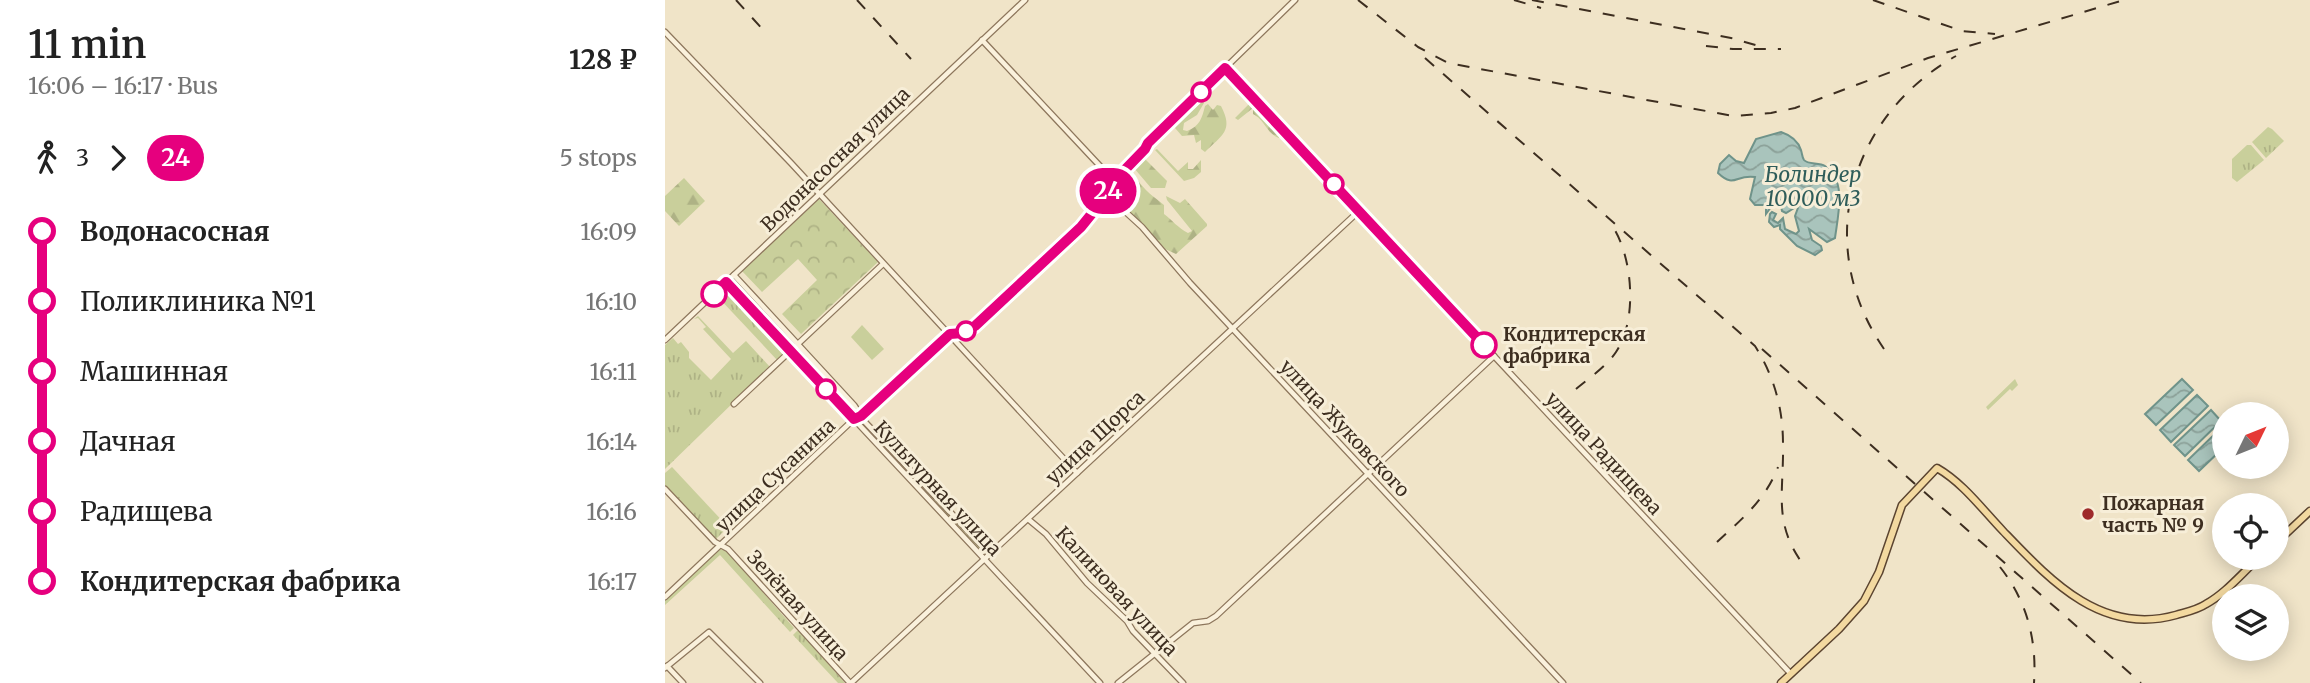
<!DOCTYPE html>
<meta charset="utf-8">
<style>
body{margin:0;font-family:Merriweather,serif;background:#f2f2f2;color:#222;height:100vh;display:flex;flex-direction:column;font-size:26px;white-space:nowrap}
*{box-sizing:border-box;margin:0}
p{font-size:23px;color:#767676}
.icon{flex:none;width:38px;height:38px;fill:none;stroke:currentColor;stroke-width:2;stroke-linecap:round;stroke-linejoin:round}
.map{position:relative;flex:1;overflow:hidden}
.side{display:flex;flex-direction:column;background:#fff;width:665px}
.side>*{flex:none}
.badge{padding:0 14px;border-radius:23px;font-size:24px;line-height:46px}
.needle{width:46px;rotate:47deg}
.fabs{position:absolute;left:1547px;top:402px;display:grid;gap:14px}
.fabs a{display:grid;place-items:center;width:77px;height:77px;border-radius:50%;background:#fff;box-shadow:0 4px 18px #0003;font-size:35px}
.map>.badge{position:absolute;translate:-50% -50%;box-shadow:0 0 0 4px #fff}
.legs{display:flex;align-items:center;gap:10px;height:77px;padding:0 28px;font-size:23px}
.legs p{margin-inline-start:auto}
.headline{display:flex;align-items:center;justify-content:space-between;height:119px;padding:0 28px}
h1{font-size:38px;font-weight:600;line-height:52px}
ul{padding:0 28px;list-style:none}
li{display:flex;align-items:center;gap:24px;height:70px;font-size:26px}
li i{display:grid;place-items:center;width:10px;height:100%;margin:0 9px;background:currentColor}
li i::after{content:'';width:18px;height:18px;margin:-9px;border:5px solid;border-radius:50%;background:#fff}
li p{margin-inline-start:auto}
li:first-child i{background:linear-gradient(#0000 50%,currentColor 0)}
li:last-child i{background:linear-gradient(currentColor 50%,#0000 0)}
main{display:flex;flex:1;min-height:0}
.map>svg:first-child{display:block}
.grass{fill:url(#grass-tufts)}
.forest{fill:url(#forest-firs)}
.park{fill:url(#park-crowns)}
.pitch{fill:#c9cf9b}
.water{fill:url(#water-waves);stroke:#6f938a;stroke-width:2}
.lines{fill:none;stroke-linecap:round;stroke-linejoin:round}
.minor-casing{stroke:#8d765c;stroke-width:7}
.major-casing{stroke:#5b4430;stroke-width:9}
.minor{stroke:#faf1dc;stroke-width:4.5}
.major{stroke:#f3d9a0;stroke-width:6}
.rail{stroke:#3d2e20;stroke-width:2;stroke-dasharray:12 12;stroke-linecap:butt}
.line-1-casing{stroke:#fff;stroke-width:16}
.line-1{stroke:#e6007e;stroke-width:10}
.stop-1-dot{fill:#fff;stroke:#e6007e;stroke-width:3.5}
.poi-dot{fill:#9e2a2b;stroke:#f7eed8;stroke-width:2.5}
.labels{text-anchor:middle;stroke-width:6;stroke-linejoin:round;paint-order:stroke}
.street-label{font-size:19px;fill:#3d2e20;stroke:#f7eed8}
.stop-label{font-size:19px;font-weight:bold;fill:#3d2e20;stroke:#f7eed8;text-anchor:start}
.poi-label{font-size:19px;font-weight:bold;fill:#3d2e20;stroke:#f7eed8;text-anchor:start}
.water-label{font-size:21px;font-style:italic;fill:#2f5d5a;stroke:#f7eed8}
</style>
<main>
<section class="side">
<div class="headline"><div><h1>11 min</h1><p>16:06 – 16:17 · Bus</p></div><b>128 ₽</b></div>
<div class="legs"><svg class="icon" aria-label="walk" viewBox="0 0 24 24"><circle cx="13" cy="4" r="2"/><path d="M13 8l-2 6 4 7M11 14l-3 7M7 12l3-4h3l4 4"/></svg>3<svg class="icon" aria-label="forward" viewBox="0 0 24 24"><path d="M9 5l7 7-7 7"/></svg><b class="badge" style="background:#e6007e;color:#fff">24</b><p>5 stops</p></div>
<ul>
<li><i style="color:#e6007e"></i><b>Водонасосная</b><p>16:09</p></li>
<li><i style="color:#e6007e"></i><span>Поликлиника №1</span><p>16:10</p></li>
<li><i style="color:#e6007e"></i><span>Машинная</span><p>16:11</p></li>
<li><i style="color:#e6007e"></i><span>Дачная</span><p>16:14</p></li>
<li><i style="color:#e6007e"></i><span>Радищева</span><p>16:16</p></li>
<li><i style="color:#e6007e"></i><b>Кондитерская фабрика</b><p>16:17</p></li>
</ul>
</section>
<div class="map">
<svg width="1645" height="683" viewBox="0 0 1645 683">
<defs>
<pattern id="grass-tufts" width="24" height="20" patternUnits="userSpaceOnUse" patternTransform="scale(1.75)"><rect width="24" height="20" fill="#c9cf9b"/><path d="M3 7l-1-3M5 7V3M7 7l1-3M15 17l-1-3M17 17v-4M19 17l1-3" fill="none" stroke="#aeb285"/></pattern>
<pattern id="forest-firs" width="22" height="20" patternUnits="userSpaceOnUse" patternTransform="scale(1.75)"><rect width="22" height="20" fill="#c9cf9b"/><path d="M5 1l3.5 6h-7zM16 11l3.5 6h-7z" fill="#aeb285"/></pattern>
<pattern id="park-crowns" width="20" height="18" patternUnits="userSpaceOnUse" patternTransform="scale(1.75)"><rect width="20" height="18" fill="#c9cf9b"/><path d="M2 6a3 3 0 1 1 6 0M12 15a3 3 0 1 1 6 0" fill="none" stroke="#aeb285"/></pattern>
<pattern id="water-waves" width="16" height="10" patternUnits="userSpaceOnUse" patternTransform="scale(1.75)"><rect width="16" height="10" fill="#a9c4bc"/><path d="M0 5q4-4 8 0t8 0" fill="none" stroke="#8ba098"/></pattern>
</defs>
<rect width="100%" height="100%" fill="#f0e4c8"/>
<g class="grass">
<polygon points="1603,127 1607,129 1619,141 1601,158 1587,142"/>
<polygon points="1582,145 1586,145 1599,160 1572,182 1567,178 1567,159"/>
<polygon points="70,280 128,343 125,346 66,283"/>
<polygon points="61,290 120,353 112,360 53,297"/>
<polygon points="33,316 68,353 81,341 105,367 0,469 0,345 8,338 13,344 16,342 24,352 24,358 46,380 66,359 38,329 41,327 33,318 29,319"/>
<polygon points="133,348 189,409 185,412 129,351"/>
<polygon points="1350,379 1353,385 1347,391 1345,389 1323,410 1321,407"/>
<polygon points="193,419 195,419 320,552 318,555"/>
<polygon points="7,467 63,527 51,539 0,485 0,473"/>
<polygon points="55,549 62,551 129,628 125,632 55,555 0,605 0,600"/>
<polygon points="132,631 135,631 180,683 173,683 128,635"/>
</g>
<g class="forest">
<path d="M568 83 613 129 616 134 614 138C603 135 599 119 588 114V108L573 120 570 118 584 104 567 85Z"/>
<path d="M538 101 539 103 532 115 519 123 518 130 522 131C535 126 537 118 540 106L543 104 548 110 552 105 556 106C569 131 557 135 540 152L536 149V140L531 143 529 135 517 136 510 128 511 124Z"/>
<polygon points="492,149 513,171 523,162 523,169 528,169 536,160 536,172 529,178 519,181 490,150"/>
<polygon points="481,153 481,160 502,181 500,188 486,188 469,168 470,162"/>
<path d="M464 168 467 170 465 174 472 179C479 190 489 197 499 205V214C507 220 513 228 523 233L527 231 502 200 501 196 515 203 520 199 542 224V226L511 254 500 249 452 199V183Z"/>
<polygon points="19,178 40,201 14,226 0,211 0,196"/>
</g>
<polygon class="park" points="154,199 213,262 136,334 117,314 152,280 133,259 97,292 77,271"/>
<polygon class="pitch" points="197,325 219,349 207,360 186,337"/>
<g class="water">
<path d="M1116 132C1125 135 1133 141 1136 150 1137 153 1137 157 1139 160 1143 165 1154 162 1160 166 1182 180 1173 215 1170 238L1162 242 1144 229 1147 240 1156 246 1157 250 1150 255 1132 246 1115 229V225L1109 227 1104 222 1105 214 1107 212 1111 214 1108 220 1113 223 1118 218 1120 229 1131 234 1134 231 1130 216 1134 205 1121 213 1117 211 1115 200H1111L1101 214V205H1090L1085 199 1090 177C1070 174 1070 189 1053 173L1055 164 1064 155 1071 161 1079 163 1091 139Z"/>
<polygon points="1517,379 1528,390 1491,425 1480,414"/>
<polygon points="1532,395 1543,406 1506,442 1495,430"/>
<polygon points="1546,410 1556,421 1520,456 1509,445"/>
<polygon points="1559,425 1559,447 1534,471 1523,460"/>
</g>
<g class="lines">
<defs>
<g id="minor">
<polyline points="0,32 126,163 412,473"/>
<polyline points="317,40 449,181"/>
<polyline points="560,68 1126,674"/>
<polyline points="441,194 477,227 525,283 898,683"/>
<polyline points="69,275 189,405 200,422 325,554"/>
<polyline points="61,282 435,683"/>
<polyline points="0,340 360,0"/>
<polyline points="69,404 218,264"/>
<polyline points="0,489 50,542 63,549 185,683"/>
<polyline points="363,519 381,534 422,583 462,621 468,631 518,683"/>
<polyline points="0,597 189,419 196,416 285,334 298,333 310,326 416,227 433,206 449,181 480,149 483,143 630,0"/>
<polyline points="2,666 18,683"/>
<polyline points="0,668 44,632 95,683"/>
<polyline points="186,683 694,211"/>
<polyline points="453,683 528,623 543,621 551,616 829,356"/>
</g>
<g id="major">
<polyline points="1612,542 1645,511"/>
<path d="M1116 683 1174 629 1199 601 1214 572 1237 505 1272 468C1298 483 1317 509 1338 531 1385 580 1436 636 1511 615 1521 612 1532 610 1541 604 1561 593 1577 573 1594 558"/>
</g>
</defs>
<use href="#minor" class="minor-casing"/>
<use href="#major" class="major-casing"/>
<use href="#minor" class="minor"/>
<use href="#major" class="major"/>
<g class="rail">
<polyline points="71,0 100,32"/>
<polyline points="192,0 246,59"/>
<polyline points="693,0 753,47 783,63 1068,116 1106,113 1130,108 1263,58 1459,0"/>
<polyline points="849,0 876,8"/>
<polyline points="867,0 1066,38 1094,46"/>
<polyline points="1208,0 1297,31 1330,34"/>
<polyline points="1041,46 1068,49 1116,49"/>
<path d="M760 58 1090 346C1109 376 1118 408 1118 444 1119 494 1107 525 1141 568"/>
<polyline points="1097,349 1476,683"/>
<path d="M1219 349C1148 246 1183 117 1291 56"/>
<path d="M911 389C924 378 941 367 951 352 973 320 968 255 946 224"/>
<path d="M1052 542C1077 519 1101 499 1113 467"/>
<path d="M1335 567C1362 601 1372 640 1369 683"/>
</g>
</g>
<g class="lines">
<defs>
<polyline id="line-1" points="49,294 61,282 189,419 196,416 285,334 298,333 310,326 416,227 433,206 449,181 480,149 483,143 560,68 819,345"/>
</defs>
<use href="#line-1" class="line-1-casing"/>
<use href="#line-1" class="line-1"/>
</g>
<g class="stop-1-dot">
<circle cx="536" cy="92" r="9"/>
<circle cx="669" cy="184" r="9"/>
<circle cx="49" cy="294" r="12"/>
<circle cx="301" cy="331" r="9"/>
<circle cx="819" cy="345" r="12"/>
<circle cx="161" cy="389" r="9"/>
</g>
<circle class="poi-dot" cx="1423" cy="514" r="7"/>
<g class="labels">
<g class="street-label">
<text transform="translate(170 159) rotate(-44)" y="7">Водонасосная улица</text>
<text transform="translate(680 428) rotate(47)" y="7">улица Жуковского</text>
<text transform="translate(430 437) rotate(-43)" y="7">улица Щорса</text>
<text transform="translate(939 453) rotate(47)" y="7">улица Радищева</text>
<text transform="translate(110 475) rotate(-43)" y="7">улица Сусанина</text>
<text transform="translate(273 488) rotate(47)" y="7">Культурная улица</text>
<text transform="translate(452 591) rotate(47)" y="7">Калиновая улица</text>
<text transform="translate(133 605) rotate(48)" y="7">Зелёная улица</text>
</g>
<g class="stop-label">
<text x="838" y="341">Кондитерская<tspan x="838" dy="22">фабрика</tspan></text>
</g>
<g class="poi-label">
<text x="1437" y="510">Пожарная<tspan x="1437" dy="22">часть № 9</tspan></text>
</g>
<g class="water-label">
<text x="1148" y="182">Болиндер<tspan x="1148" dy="24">10000 м3</tspan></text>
</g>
</g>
</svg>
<div class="fabs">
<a><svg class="needle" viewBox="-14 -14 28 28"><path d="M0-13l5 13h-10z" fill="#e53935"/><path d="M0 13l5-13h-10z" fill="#767676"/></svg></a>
<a><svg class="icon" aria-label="locate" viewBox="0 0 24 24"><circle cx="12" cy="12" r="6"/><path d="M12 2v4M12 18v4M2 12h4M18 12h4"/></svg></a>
<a><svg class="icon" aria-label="layers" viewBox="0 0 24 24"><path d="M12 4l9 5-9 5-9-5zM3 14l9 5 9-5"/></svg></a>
</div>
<b class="badge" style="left:443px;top:191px;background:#e6007e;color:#fff">24</b>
</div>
</main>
